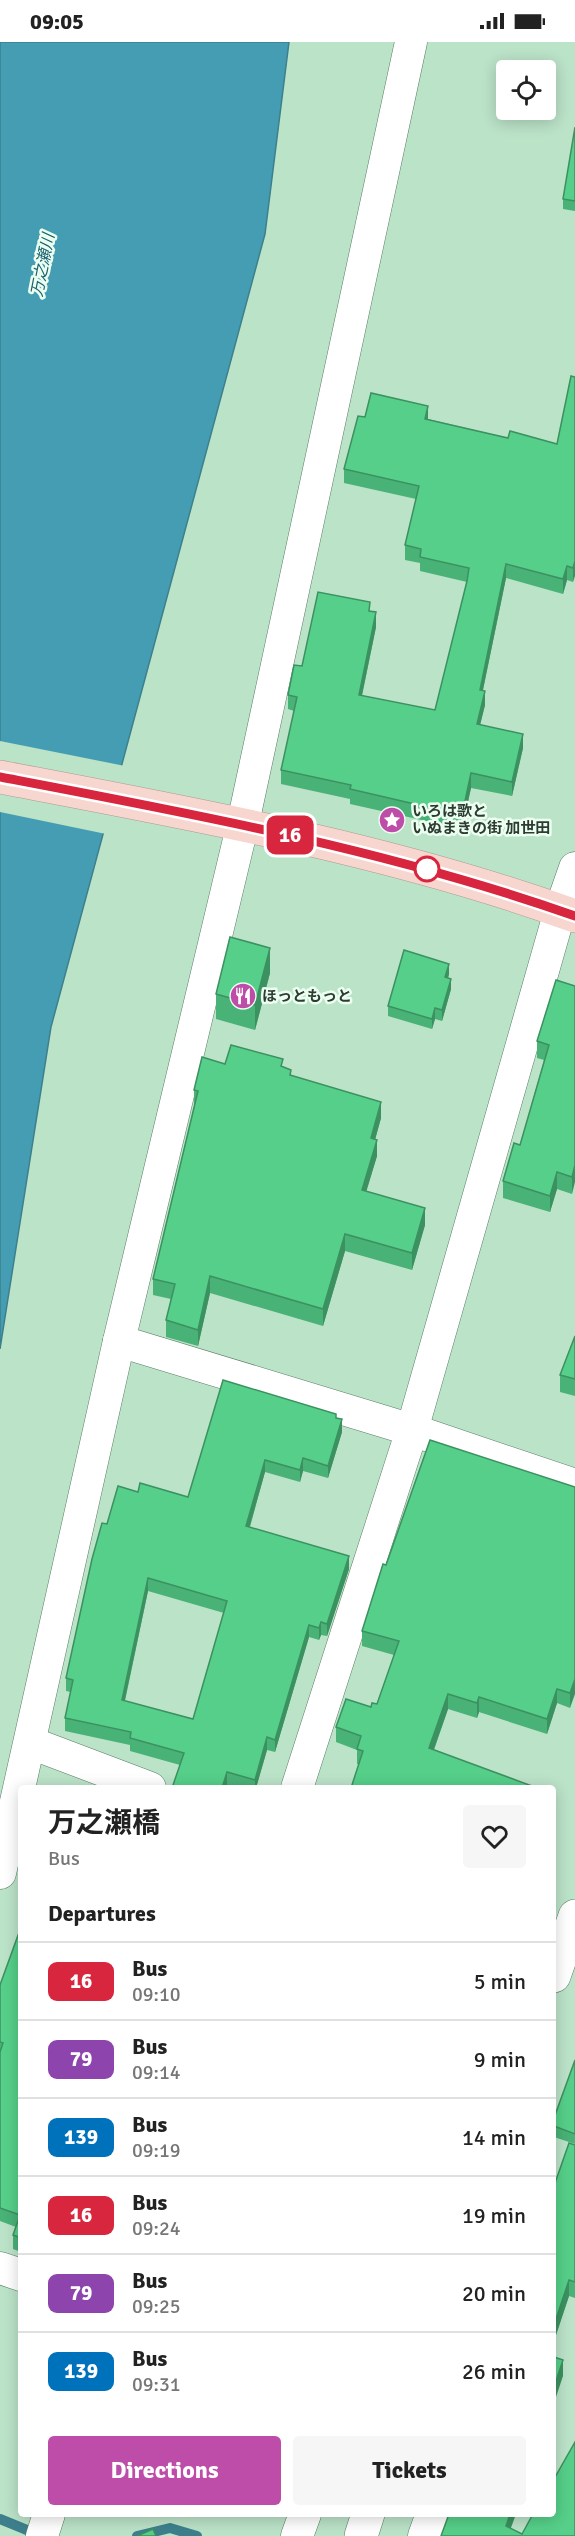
<!DOCTYPE html>
<meta charset="utf-8">
<style>
body{margin:0;font-family:Signika,"Noto Sans JP",sans-serif;background:#f6f6f6;color:#222;height:100vh;display:flex;flex-direction:column;font-size:22px;white-space:nowrap}
*{box-sizing:border-box;margin:0}
p{font-size:20px;color:#767676}
.icon{flex:none;width:33px;height:33px;fill:none;stroke:currentColor;stroke-width:2;stroke-linecap:round;stroke-linejoin:round}
.map{position:relative;flex:1;overflow:hidden}
.side{position:absolute;left:18px;top:1743px;width:538px;height:732px;display:flex;flex-direction:column;background:#fff;border-radius:6px;box-shadow:0 3px 15px #0003}
.side>*{flex:none}
.badge{padding:0 12px;border-radius:9px;font-size:21px;line-height:39px}
.controls{position:absolute;left:496px;top:18px;display:grid;gap:12px}
.controls a{display:grid;place-items:center;width:60px;height:60px;border-radius:6px;background:#fff;box-shadow:0 3px 15px #0003;font-size:30px}
.map>.badge{position:absolute;translate:-50% -50%;box-shadow:0 0 0 3px #fff}
h2{padding:0 30px;font-size:22px;line-height:54px}
.round{display:grid;place-items:center;flex:none;width:63px;height:63px;border-radius:6px;background:#f6f6f6}
.head{display:flex;align-items:center;justify-content:space-between;height:102px;padding:0 30px}
h1{font-size:28px;font-weight:700;line-height:45px}
.button{display:flex;gap:12px;margin-top:auto;padding:12px 30px}
.button a{flex:1;height:69px;border-radius:6px;background:#be4da9;color:#fff;font-size:24px;font-weight:700;line-height:69px;text-align:center}
.button a+a{background:#f6f6f6;color:#222}
ul{padding:0;list-style:none}
li{display:flex;align-items:center;gap:18px;height:78px;padding:0 30px;border-top:2px solid #e0e0e0}
li div{flex:1}
li b{display:block;font-size:22px}
li em{font-style:normal}
li .badge{min-width:66px;font-weight:700;text-align:center}
.status{display:flex;justify-content:space-between;align-items:center;height:42px;padding:0 30px;background:#fff;direction:ltr}
.status svg{height:16px;fill:currentColor}
.map>svg:first-child{display:block}
.water{fill:#449db2;stroke:#3d808c;stroke-width:1.5}
.pier{fill:#bbe3c8}
.lines{fill:none;stroke-linecap:round;stroke-linejoin:round}
.stream{stroke:#3d808c;stroke-width:10}
.minor-casing{stroke:#587d65;stroke-width:33}
.tertiary-casing{stroke:#587d65;stroke-width:34}
.trunk-casing{stroke:#ae9a8f;stroke-width:34}
.minor{stroke:#fff;stroke-width:32}
.tertiary{stroke:#fff;stroke-width:33}
.trunk{stroke:#f6d6ce;stroke-width:33}
.wall{fill:#49b276;fill-rule:evenodd}
.shaded-wall{fill:#3c9160}
.building{fill:#55cf89;stroke:#3c9160;stroke-width:1.5;fill-rule:evenodd}
.line-casing{stroke:#fff;stroke-width:14}
.line{stroke:#d7263d;stroke-width:9}
.stop-dot{fill:#fff;stroke:#d7263d;stroke-width:3}
.labels{text-anchor:middle;stroke-width:5;stroke-linejoin:round;paint-order:stroke}
.poi-label{font-size:15px;font-weight:bold;fill:#2d3c32;stroke:#ebfef0;text-anchor:start}
.water-label{font-size:16px;font-style:italic;fill:#1b6271;stroke:#ebfef0}
</style>
<div class="status"><b>09:05</b><svg viewBox="0 0 49 12"><path d="M0 12V9h3v3zM5 12V6h3v6zM10 12V3h3v9zM15 12V0h3v12zM26 1h20v11H26zM47 4h2v5h-2z"/></svg></div>
<div class="map">
<svg width="575" height="2494" viewBox="0 0 575 2494">
<rect width="100%" height="100%" fill="#bbe3c8"/>
<polygon class="water" points="0,0 289,0 265,192 51,985 0,1307"/>
<polygon class="pier" points="0,699 125,724 106,792 0,770"/>
<g class="lines">
<g class="stream">
<polyline points="0,2477 39,2493"/>
<polyline points="137,2494 170,2486 197,2494"/>
</g>
<defs>
<g id="minor">
<polyline points="119,1299 412,1388 575,1443"/>
<polyline points="31,1701 150,1746"/>
<polyline points="297,1746 412,1388 560,869 575,826"/>
<polyline points="0,1831 119,1299 243,781 411,0"/>
<polyline points="0,2226 21,2233"/>
<polyline points="42,2494 49,2472"/>
<polyline points="297,2494 305,2472"/>
<polyline points="424,2494 432,2472"/>
</g>
<g id="tertiary">
<polyline points="554,1934 575,1874"/>
<polyline points="361,2494 368,2472"/>
</g>
<path id="trunk" d="M0 735C194 772 389 807 575 874"/>
</defs>
<use href="#minor" class="minor-casing"/>
<use href="#tertiary" class="tertiary-casing"/>
<use href="#trunk" class="trunk-casing"/>
<use href="#minor" class="minor"/>
<use href="#tertiary" class="tertiary"/>
<use href="#trunk" class="trunk"/>
</g>
<g class="wall">
<polygon points="575,85 575,169 563,167 563,157"/>
<polygon points="575,335 573,540 567,538 563,552 506,536 483,648 485,663 480,682 523,706 512,754 471,746 462,787 350,762 350,757 281,742 281,728 294,669 288,667 288,653 302,624 370,569 376,585 362,654 435,668 467,540 420,529 420,521 405,518 405,503 416,457 344,441 344,427 365,375 428,377 508,396 557,402"/>
<polygon points="270,931 255,988 216,977 216,952"/>
<polygon points="449,932 448,936 451,947 442,979 435,977 432,987 388,974 388,964"/>
<polygon points="575,944 572,1152 557,1147 550,1170 503,1156 503,1139 520,1103 544,1018 537,1016 537,999"/>
<polygon points="225,1022 283,1025 291,1034 381,1076 375,1097 377,1114 366,1149 425,1183 412,1228 345,1209 323,1284 210,1251 198,1304 166,1295 166,1278 171,1257 153,1253 153,1237 194,1064 194,1048"/>
<polygon points="575,1294 575,1354 560,1350 560,1333"/>
<path d="M336 1376 342 1390 328 1436 303 1429 300 1440 265 1430 250 1485 349 1527 327 1594 321 1593 319 1598 309 1595 275 1710 267 1708 256 1746H239L227 1743 226 1746H172L180 1723 130 1709V1703L65 1689V1676L71 1650 66 1649V1636L107 1482 138 1450 188 1455ZM148 1549 224 1571 193 1677 125 1659Z"/>
<polygon points="575,1445 570,1666 557,1661 547,1692 479,1670 477,1676 448,1667 434,1708 532,1746 357,1722 357,1708 336,1700 336,1685 377,1662 394,1613 362,1604 362,1589 386,1523"/>
<polygon points="21,1885 21,2210 13,2207 13,2193 16,2185 0,2179 0,1943"/>
<polygon points="575,2018 575,2102 554,2095 554,2076"/>
<polygon points="575,2103 575,2256 569,2254 554,2299"/>
</g>
<g class="shaded-wall">
<polygon points="428,364 428,378 425,377"/>
<polygon points="575,519 575,534 573,540 573,526"/>
<polygon points="506,522 506,536 480,662 480,648"/>
<polygon points="567,524 567,538 563,552 563,537"/>
<polygon points="376,570 376,585 359,667 359,653"/>
<polygon points="485,649 485,663 477,696 477,682"/>
<polygon points="523,692 523,706 512,754 512,740"/>
<polygon points="471,731 471,746 462,787 462,773"/>
<polygon points="270,906 270,931 255,988 255,963"/>
<polygon points="449,922 449,932 445,946 445,935"/>
<polygon points="451,937 451,947 442,979 442,968"/>
<polygon points="435,966 435,977 432,987 432,977"/>
<polygon points="381,1060 381,1076 371,1113 371,1096"/>
<polygon points="377,1098 377,1114 362,1164 362,1148"/>
<polygon points="575,1123 575,1140 572,1152 572,1135"/>
<polygon points="557,1130 557,1147 550,1170 550,1154"/>
<polygon points="425,1166 425,1183 412,1228 412,1211"/>
<polygon points="345,1192 345,1209 323,1284 323,1267"/>
<polygon points="210,1234 210,1251 198,1304 198,1288"/>
<polygon points="342,1377 342,1390 328,1436 328,1424"/>
<polygon points="303,1416 303,1429 300,1440 300,1428"/>
<polygon points="265,1418 265,1430 246,1497 246,1484"/>
<polygon points="349,1514 349,1527 327,1594 327,1582"/>
<polygon points="148,1536 148,1549 122,1671 122,1658"/>
<polygon points="321,1580 321,1593 319,1598 319,1586"/>
<polygon points="309,1583 309,1595 275,1710 275,1698"/>
<polygon points="575,1637 575,1652 570,1666 570,1651"/>
<polygon points="557,1647 557,1661 547,1692 547,1677"/>
<polygon points="448,1652 448,1667 429,1721 429,1706"/>
<polygon points="479,1655 479,1670 477,1676 477,1661"/>
<polygon points="267,1695 267,1708 256,1746 255,1746 255,1738"/>
<polygon points="227,1730 227,1743 226,1746 222,1746"/>
<polygon points="569,2238 569,2254 554,2299 554,2283"/>
<polygon points="563,2318 563,2334 554,2361 554,2345"/>
<polygon points="510,2472 516,2472 508,2494 506,2484"/>
</g>
<g class="building">
<polygon points="575,85 575,159 563,157"/>
<polygon points="571,334 575,335 575,519 573,526 567,524 563,537 506,522 480,648 485,649 477,682 523,692 512,740 471,731 462,773 350,747 351,743 281,728 297,655 288,653 294,623 302,624 318,550 370,560 369,569 376,570 359,653 435,668 467,539 469,526 420,515 421,507 405,503 419,444 344,427 358,374 365,375 371,351 428,364 425,377 508,396 510,389 557,402"/>
<polygon points="230,895 270,906 255,963 216,952"/>
<polygon points="404,908 449,922 445,935 451,937 442,968 435,966 432,977 388,964"/>
<polygon points="556,938 575,944 575,1123 572,1135 557,1130 550,1154 503,1139 514,1101 520,1103 549,1003 537,999"/>
<polygon points="231,1003 283,1017 281,1024 291,1028 290,1033 381,1060 371,1096 377,1098 362,1148 425,1166 412,1211 345,1192 323,1267 210,1234 198,1288 166,1278 175,1242 153,1237 198,1049 194,1048 202,1015 225,1022"/>
<polygon points="575,1294 575,1337 560,1333"/>
<path d="M223 1338 336 1372V1376L342 1377 328 1424 303 1416 300 1428 265 1418 246 1484 349 1514 327 1582 321 1580 319 1586 309 1583 275 1698 267 1695 255 1738 227 1730 222 1746H172L184 1711 130 1696 131 1690 65 1676 73 1638 66 1636 92 1517 102 1481 107 1482 118 1444 138 1450 140 1441 188 1455ZM148 1536 227 1559 193 1677 122 1658Z"/>
<polygon points="430,1398 575,1445 575,1637 570,1651 557,1647 547,1677 479,1655 477,1661 448,1652 429,1706 532,1744 532,1746 351,1746 363,1709 357,1707 361,1694 336,1685 346,1657 371,1665 372,1661 377,1662 399,1599 362,1589 383,1522 386,1523"/>
<polygon points="21,1885 21,2196 13,2193 20,2173 0,2166 0,2010 3,2001 0,2000 0,1943"/>
<polygon points="575,2018 575,2092 554,2084 554,2076"/>
<polygon points="569,2101 575,2103 575,2240 569,2238 554,2283 554,2144"/>
<polygon points="554,2315 563,2318 554,2345"/>
<polygon points="575,2400 575,2494 441,2494 449,2472 510,2472 506,2484 522,2492 533,2472 554,2472 554,2437"/>
<polygon points="153,2487 156,2494 137,2494"/>
</g>
<g class="lines">
<defs>
<path id="line" d="M0 735C194 772 388 808 575 874"/>
</defs>
<use href="#line" class="line-casing"/>
<use href="#line" class="line"/>
</g>
<defs>
<symbol id="sight-disc" viewBox="-11 -11 22 22"><circle r="9.5" fill="#be4da9" stroke="#ebfef0"/><path d="M0-6L1.8-2.2L6-1.7L2.9 1.2L3.7 5.4L0 3.3L-3.7 5.4L-2.9 1.2L-6-1.7L-1.8-2.2Z" fill="#fff"/></symbol>
<symbol id="restaurant-disc" viewBox="-11 -11 22 22"><circle r="9.5" fill="#be4da9" stroke="#ebfef0"/><path d="M-5-6h1v4h1v-4h1v4h1v-4h1v5L-1.5 .5V6h-2V.5L-5-1ZM5-6V6H3V1.5H1.5Q1.5-4 5-6Z" fill="#fff"/></symbol>
</defs>
<g fill-rule="evenodd">
<use href="#sight-disc" x="377" y="763" width="30" height="30"/>
<use href="#restaurant-disc" x="228" y="939" width="30" height="30"/>
</g>
<circle class="stop-dot" cx="427" cy="827" r="12"/>
<g class="labels">
<g class="poi-label">
<text x="412" y="774">いろは歌と<tspan x="412" dy="17">いぬまきの街 加世田</tspan></text>
<text x="262" y="959">ほっともっと</text>
</g>
<g class="water-label">
<text transform="translate(42 223) rotate(-79)" y="6">万之瀬川</text>
</g>
</g>
</svg>
<div class="controls">
<a><svg class="icon" aria-label="locate" viewBox="0 0 24 24"><circle cx="12" cy="12" r="6"/><path d="M12 2v4M12 18v4M2 12h4M18 12h4"/></svg></a>
</div>
<b class="badge" style="left:290px;top:793px;background:#d7263d;color:#fff">16</b>
<section class="side">
<div class="head"><div><h1>万之瀬橋</h1><p>Bus</p></div><a class="round"><svg class="icon" aria-label="heart" viewBox="0 0 24 24"><path d="M12 20l-8-8c-3-5 5-10 8-4 3-6 11-1 8 4z"/></svg></a></div>
<h2>Departures</h2>
<ul>
<li><span class="badge" style="background:#d7263d;color:#fff">16</span><div><b>Bus</b><p>09:10</p></div><em>5 min</em></li>
<li><span class="badge" style="background:#8e44ad;color:#fff">79</span><div><b>Bus</b><p>09:14</p></div><em>9 min</em></li>
<li><span class="badge" style="background:#0072bc;color:#fff">139</span><div><b>Bus</b><p>09:19</p></div><em>14 min</em></li>
<li><span class="badge" style="background:#d7263d;color:#fff">16</span><div><b>Bus</b><p>09:24</p></div><em>19 min</em></li>
<li><span class="badge" style="background:#8e44ad;color:#fff">79</span><div><b>Bus</b><p>09:25</p></div><em>20 min</em></li>
<li><span class="badge" style="background:#0072bc;color:#fff">139</span><div><b>Bus</b><p>09:31</p></div><em>26 min</em></li>
</ul>
<div class="button"><a>Directions</a><a>Tickets</a></div>
</section>
</div>
